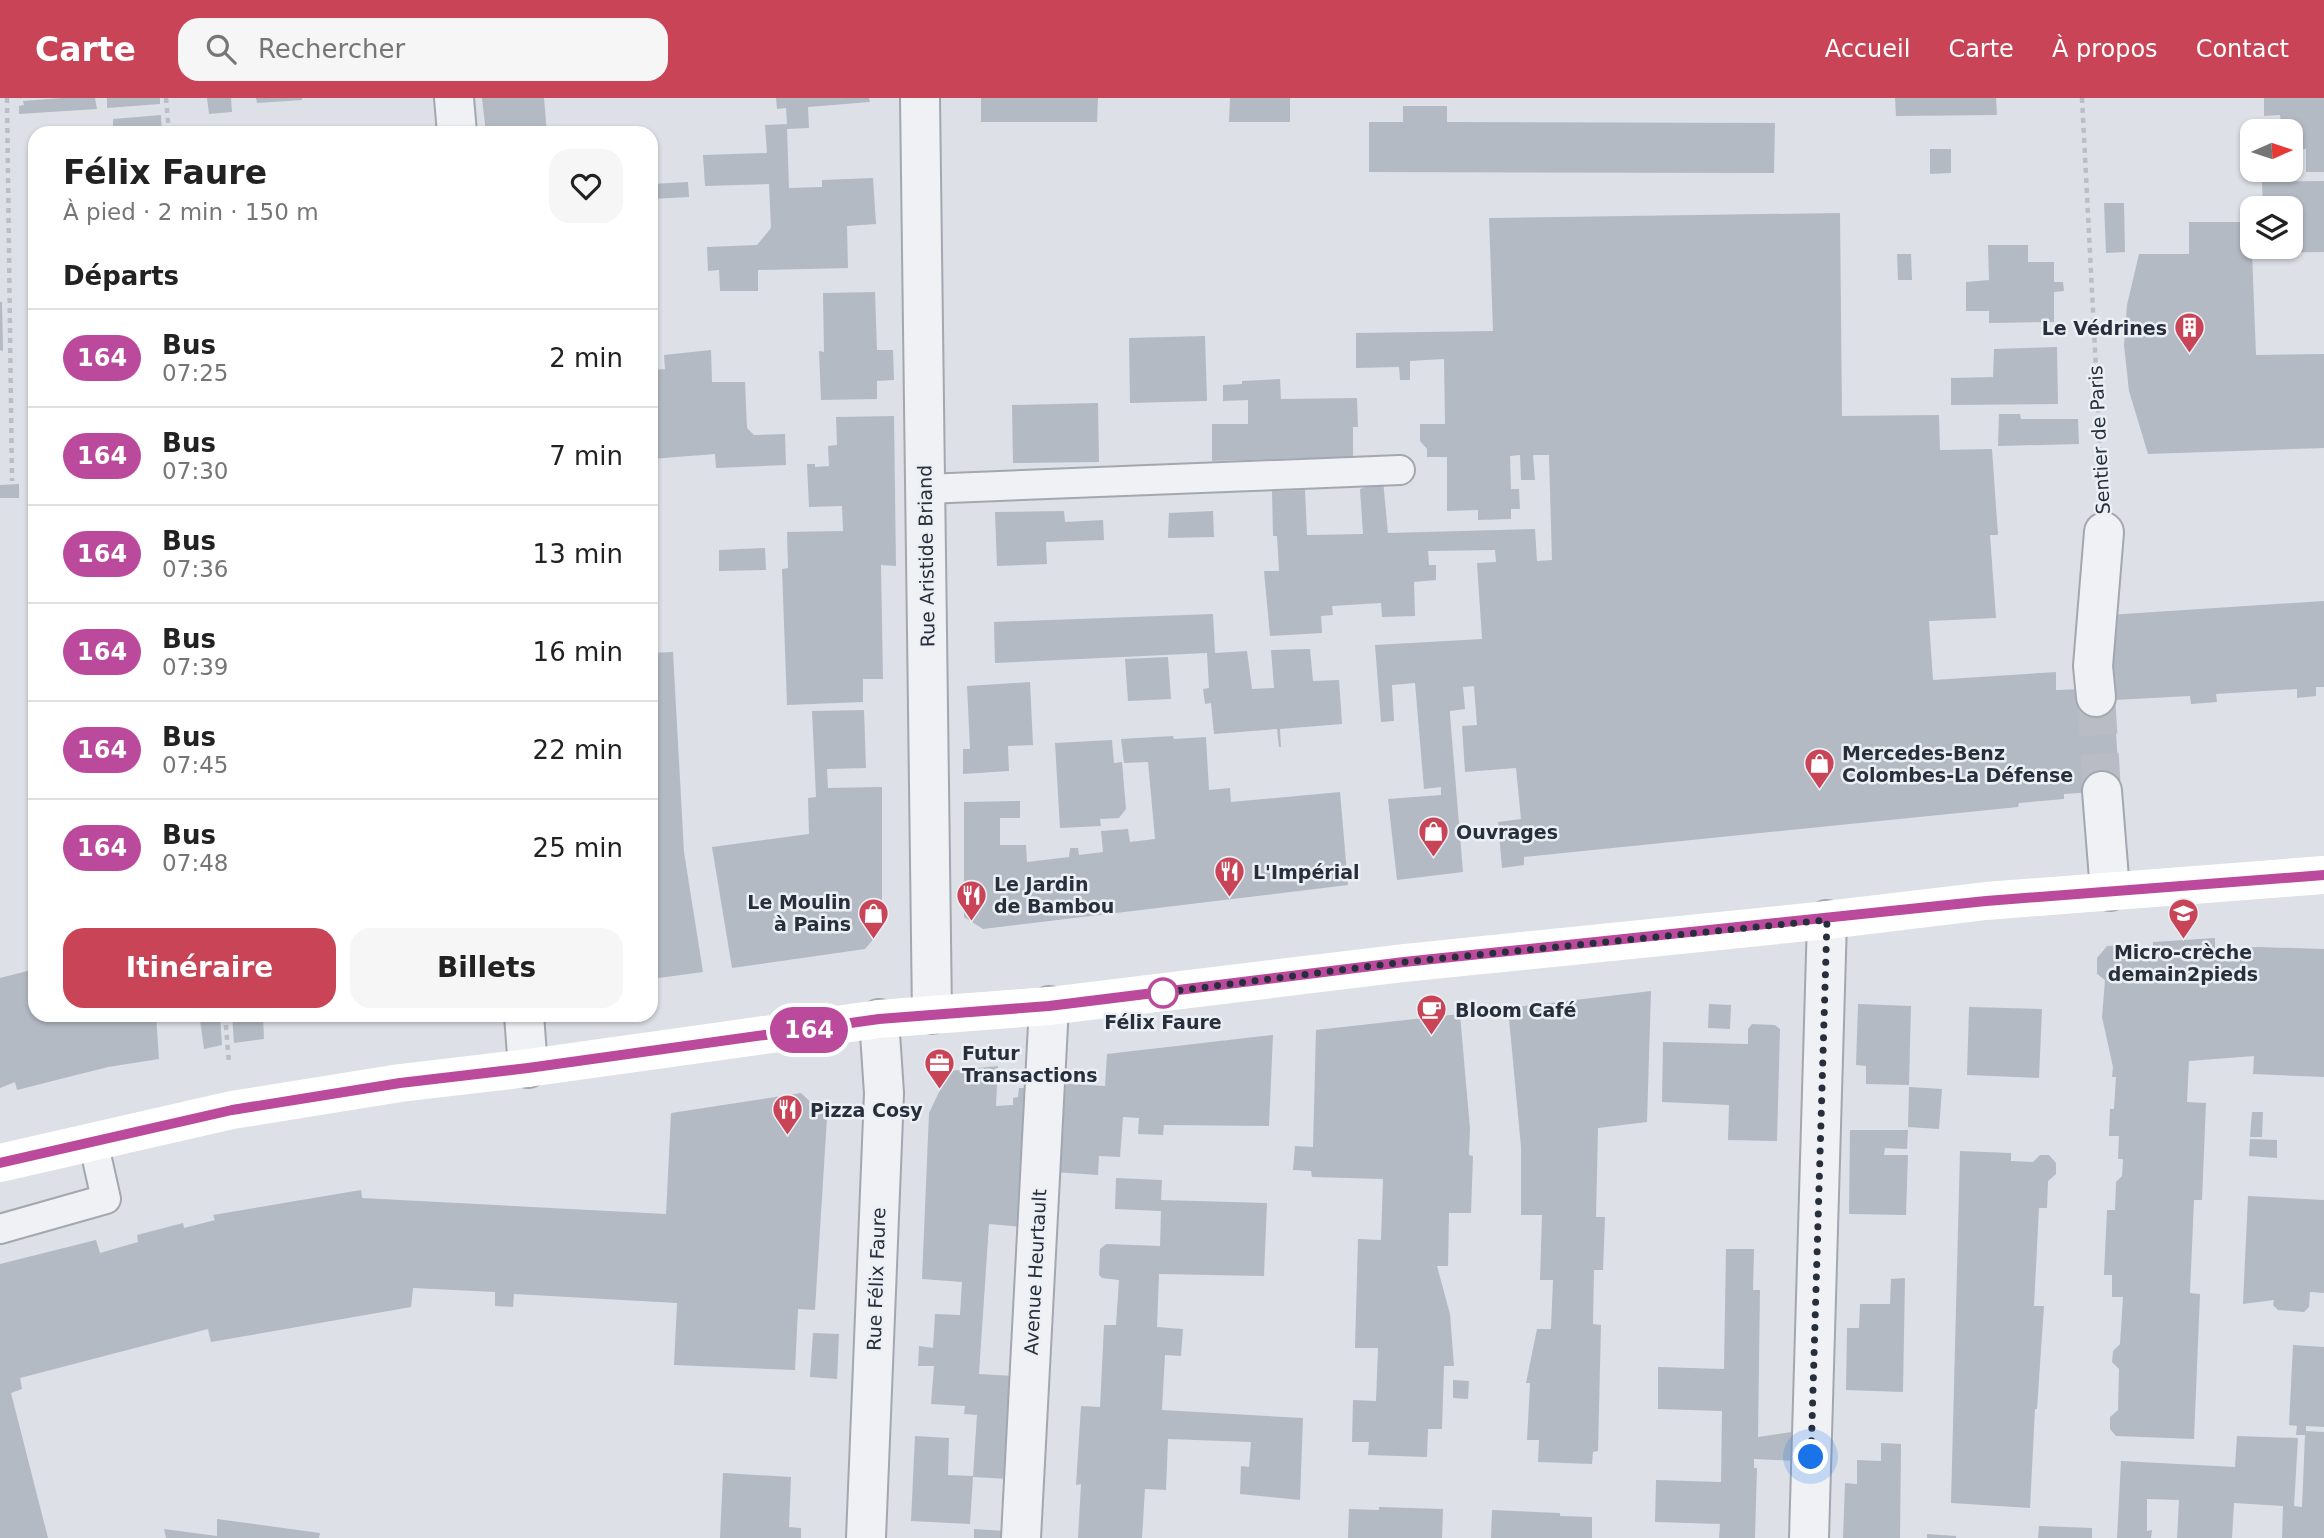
<!DOCTYPE html>
<html lang="fr">
<meta charset="utf-8">
<style>
body{margin:0;font-family:"DejaVu Sans",sans-serif;background:#f6f6f6;color:#222;height:100vh;display:flex;flex-direction:column;font-size:26px;white-space:nowrap}
*{box-sizing:border-box;margin:0}
p{font-size:23px;color:#767676}
.icon{flex:none;width:38px;height:38px;fill:none;stroke:currentColor;stroke-width:2;stroke-linecap:round;stroke-linejoin:round}
.map{position:relative;flex:1;overflow:hidden}
.panel{position:absolute;left:28px;top:28px;width:630px;height:896px;display:flex;flex-direction:column;background:#fff;border-radius:21px;box-shadow:0 2px 5px #0004}
.panel>*{flex:none}
.badge{padding:0 14px;border-radius:23px;font-size:24px;line-height:46px}
.needle{width:46px;rotate:87deg}
.buttons{position:absolute;left:2240px;top:21px;display:grid;gap:14px}
.buttons a{display:grid;place-items:center;width:63px;height:63px;border-radius:14px;background:#fff;box-shadow:0 2px 5px #0004;font-size:35px}
.you{position:absolute;width:35px;height:35px;margin:-18px;border:5px solid #fff;border-radius:50%;background:#1a73e8;box-shadow:0 0 0 10px #1a73e833}
.map>.badge{position:absolute;translate:-50% -50%;box-shadow:0 0 0 4px #fff}
h2{padding:0 35px;font-size:26px;line-height:63px}
.round{display:grid;place-items:center;flex:none;width:74px;height:74px;border-radius:21px;background:#f6f6f6}
.headline{display:flex;align-items:center;justify-content:space-between;height:119px;padding:0 35px}
h1{font-size:33px;font-weight:700;line-height:52px}
.action{display:flex;gap:14px;margin-top:auto;padding:14px 35px}
.action a{flex:1;height:80px;border-radius:21px;background:#c94457;color:#fff;font-size:28px;font-weight:700;line-height:80px;text-align:center}
.action a+a{background:#f6f6f6;color:#222}
ul{padding:0;list-style:none}
li{display:flex;align-items:center;gap:21px;height:98px;padding:0 35px;border-top:2px solid #e0e0e0}
li div{flex:1}
li b{display:block;font-size:26px}
li em{font-style:normal}
li .badge{min-width:77px;font-weight:700;text-align:center}
header{display:flex;align-items:center;gap:42px;box-sizing:border-box;height:98px;padding:0 35px;background:#c94457;color:#fff}
header strong{font-size:33px}
nav{display:flex;gap:38px;margin-inline-start:auto;font-size:24px}
.search{width:490px;height:63px;background:#f6f6f6;display:flex;align-items:center;gap:18px;box-sizing:border-box;padding:0 24px;border-radius:21px;color:#767676;font-size:26px}
.map>svg:first-child{display:block}
.building{fill:#b4bac3}
.lines{fill:none;stroke-linecap:round;stroke-linejoin:round}
.minor-tunnel{stroke:#b9bcc4;stroke-width:38;stroke-dasharray:38 19;stroke-linecap:butt}
.service-casing{stroke:#a3a7b0;stroke-width:32}
.minor-casing{stroke:#a3a7b0;stroke-width:42}
.path{stroke:#bbbec5;stroke-width:4.5;stroke-dasharray:5 5;stroke-linecap:butt}
.service{stroke:#eff1f5;stroke-width:28}
.minor{stroke:#eff1f5;stroke-width:38}
.secondary{stroke:#fff;stroke-width:38}
.line-casing{stroke:#fff;stroke-width:16}
.line{stroke:#bb4a9d;stroke-width:10}
.walk{stroke:#272e3c;stroke-width:7;stroke-dasharray:0 12.6}
.stop-dot{fill:#fff;stroke:#bb4a9d;stroke-width:3.5}
.labels{text-anchor:middle;stroke-width:5;stroke-linejoin:round;paint-order:stroke}
.poi-label{font-size:19px;font-weight:bold;fill:#272e3c;stroke:#eceff4;text-anchor:start}
.street-label{font-size:19px;fill:#272e3c;stroke:#eceff4}
.stop-label{font-size:19px;font-weight:bold;fill:#272e3c;stroke:#eceff4}
</style>
<header>
<strong>Carte</strong>
<div class="search"><svg class="icon" aria-label="search" viewBox="0 0 24 24"><circle cx="10" cy="10" r="6"/><path d="M15 15l6 6"/></svg>Rechercher</div>
<nav><a>Accueil</a><a>Carte</a><a>À propos</a><a>Contact</a></nav>
</header>
<div class="map">
<svg width="2324" height="1440" viewBox="0 0 2324 1440">
<rect width="100%" height="100%" fill="#dde0e6"/>
<g class="building">
<polygon points="62,0 95,0 97,11 19,16 19,8 24,7 23,3"/>
<polygon points="107,0 160,0 160,6 107,10"/>
<polygon points="207,0 231,0 232,14 209,16"/>
<polygon points="256,0 302,0 302,2 257,5"/>
<polygon points="482,0 544,0 547,35 486,35"/>
<polygon points="776,0 869,0 870,4 808,9 809,30 787,31 789,90 822,89 822,82 873,80 876,126 847,128 848,170 758,172 758,193 720,193 719,172 708,173 707,149 757,147 771,130 769,86 705,88 703,57 767,55 765,27 787,26 786,10 777,11"/>
<polygon points="981,0 1098,0 1097,24 981,24"/>
<polygon points="1230,0 1290,0 1290,24 1229,24"/>
<polygon points="1895,0 1996,0 1997,17 1896,18"/>
<polygon points="2264,0 2324,0 2324,74 2306,74 2306,51 2291,52 2291,33 2282,33 2280,17 2264,18"/>
<polygon points="1403,8 1447,8 1447,24 1775,25 1774,75 1369,74 1369,24 1403,24"/>
<polygon points="161,17 162,35 113,35 113,21"/>
<polygon points="1930,51 1951,51 1951,75 1930,76"/>
<polygon points="2324,83 2324,154 2252,155 2256,257 2324,256 2324,350 2148,356 2129,293 2124,247 2127,207 2139,156 2189,156 2189,124 2252,124 2252,149 2291,149 2291,110 2263,110 2262,84"/>
<polygon points="688,84 689,99 651,101 651,86"/>
<polygon points="2104,105 2124,105 2125,154 2106,155"/>
<polygon points="1840,115 1842,318 1939,317 1940,352 1992,351 1998,437 1990,437 1996,520 1929,523 1933,582 2056,574 2056,592 2084,591 2108,517 2324,503 2324,589 2316,589 2316,598 2297,600 2297,591 2216,596 2217,604 2191,606 2190,598 2114,602 2119,683 2108,684 2109,693 2064,696 2064,701 2019,705 2018,709 1524,759 1524,767 1502,770 1498,724 1521,721 1516,670 1465,674 1462,628 1477,627 1474,588 1463,589 1465,611 1450,613 1450,617 1463,774 1397,782 1388,701 1441,697 1441,689 1424,691 1415,585 1392,587 1394,623 1381,624 1375,547 1482,541 1477,465 1496,464 1495,452 1428,453 1429,467 1436,467 1436,482 1414,484 1415,518 1382,519 1381,505 1332,508 1333,517 1321,518 1322,535 1270,538 1264,473 1279,473 1277,438 1273,438 1272,393 1305,392 1307,437 1363,436 1360,391 1383,382 1388,435 1535,431 1537,463 1552,462 1549,357 1533,357 1535,382 1521,382 1520,357 1510,358 1511,391 1519,391 1520,411 1511,411 1511,421 1478,422 1478,412 1447,413 1447,359 1427,359 1427,351 1420,343 1420,326 1445,326 1444,261 1410,263 1410,282 1400,282 1399,269 1356,270 1356,235 1493,233 1489,120"/>
<polygon points="1988,147 2028,147 2028,164 2054,164 2054,184 2063,184 2064,193 2054,194 2054,224 1989,225 1989,213 1966,213 1966,184 1989,182"/>
<polygon points="1897,156 1911,156 1912,182 1898,182"/>
<polygon points="875,194 877,252 893,252 894,282 877,283 877,301 821,302 819,253 824,254 823,195"/>
<polygon points="0,204 2,204 3,253 0,252"/>
<polygon points="1205,238 1207,303 1130,305 1129,240"/>
<polygon points="2057,249 2058,306 1951,307 1951,280 1993,279 1994,251"/>
<polygon points="711,252 712,284 745,284 747,330 754,337 785,336 786,367 716,370 715,356 651,361 651,272 665,271 664,257"/>
<polygon points="1280,281 1281,301 1357,300 1358,329 1353,329 1353,359 1212,363 1212,326 1248,326 1248,302 1223,303 1223,287 1242,286 1242,283"/>
<polygon points="1098,305 1099,364 1013,365 1012,307"/>
<polygon points="1999,316 2020,316 2021,321 2078,321 2079,346 1998,348"/>
<polygon points="894,318 896,468 881,467 883,581 863,581 863,604 787,607 782,471 788,470 787,434 843,433 842,408 809,409 807,366 815,366 815,369 829,368 828,348 837,347 836,319"/>
<polygon points="19,386 19,400 0,400 0,387"/>
<polygon points="1064,413 1065,424 1103,422 1104,442 1046,444 1047,466 997,468 995,414"/>
<polygon points="1213,413 1214,439 1168,440 1169,415"/>
<polygon points="765,450 766,472 719,473 719,452"/>
<polygon points="1213,516 1215,555 1247,553 1252,591 1274,590 1271,552 1310,551 1313,583 1339,582 1342,626 1280,631 1281,649 1279,649 1277,631 1214,636 1211,605 1205,606 1203,591 1209,590 1207,555 995,565 994,524"/>
<polygon points="673,554 684,754 703,874 651,881 651,555"/>
<polygon points="1168,559 1171,601 1128,603 1125,561"/>
<polygon points="1030,584 1033,647 1008,648 1009,673 963,676 963,651 970,651 967,588"/>
<polygon points="864,612 866,670 827,671 828,690 882,689 882,831 865,851 732,870 712,749 809,736 808,700 816,699 812,613"/>
<polygon points="1173,638 1174,641 1206,639 1209,692 1230,690 1231,704 1340,694 1348,787 983,831 964,819 964,704 1020,703 1020,720 1000,720 1000,747 1026,747 1027,764 1069,759 1070,750 1078,750 1079,757 1103,754 1101,733 1128,731 1130,744 1155,741 1148,664 1124,665 1121,641"/>
<polygon points="1112,642 1114,665 1122,664 1126,711 1119,720 1100,721 1101,728 1060,730 1055,645"/>
<polygon points="2215,840 2215,851 2258,849 2324,851 2324,979 2253,976 2254,958 2189,963 2187,1004 2206,1005 2202,1102 2194,1102 2190,1195 2200,1196 2194,1341 2116,1338 2110,1331 2110,1319 2118,1312 2119,1271 2112,1264 2113,1253 2120,1246 2123,1199 2112,1199 2112,1177 2104,1177 2107,1112 2115,1112 2116,1084 2122,1078 2123,1061 2118,1061 2119,1038 2109,1038 2110,1011 2114,1011 2116,979 2112,979 2113,969 2102,919 2105,882 2097,876 2097,860 2107,848 2123,847 2135,858 2153,856 2153,844"/>
<polygon points="35,871 35,917 156,917 159,961 108,969 17,992 15,984 0,990 0,880"/>
<polygon points="1651,893 1647,1024 1598,1030 1596,1119 1605,1119 1603,1172 1594,1172 1593,1226 1601,1227 1598,1353 1593,1354 1592,1366 1538,1364 1539,1342 1527,1342 1530,1285 1526,1285 1537,1231 1551,1231 1553,1182 1540,1182 1542,1117 1521,1117 1521,1049 1508,910"/>
<polygon points="1709,906 1731,907 1730,931 1708,930"/>
<polygon points="1858,906 1911,908 1909,987 1866,986 1866,968 1856,967"/>
<polygon points="1969,909 2042,911 2039,980 1967,977"/>
<polygon points="1460,916 1470,1031 1469,1057 1473,1058 1471,1115 1449,1115 1448,1168 1437,1168 1450,1216 1454,1268 1444,1268 1442,1331 1428,1331 1427,1359 1368,1357 1369,1344 1352,1344 1353,1302 1376,1303 1378,1250 1355,1250 1358,1141 1381,1142 1383,1081 1312,1079 1311,1073 1293,1072 1295,1048 1313,1049 1316,932"/>
<polygon points="179,917 220,917 222,947 204,951 200,922 180,923"/>
<polygon points="232,917 263,917 264,941 234,945"/>
<polygon points="1752,926 1775,927 1780,931 1777,1043 1728,1042 1729,1007 1662,1004 1663,944 1748,946 1748,931"/>
<polygon points="1273,937 1269,1028 1164,1027 1163,1037 1138,1036 1139,1020 1123,1019 1120,1059 1099,1058 1098,1077 1054,1074 1060,985 1105,988 1107,956"/>
<polygon points="998,968 996,1008 1013,1007 1013,1000 1018,999 1019,990 1031,990 1023,1129 989,1126 979,1276 1014,1278 1008,1381 973,1379 970,1426 911,1423 915,1338 949,1340 948,1377 973,1378 977,1317 964,1316 965,1308 931,1306 934,1268 918,1268 919,1248 933,1250 935,1216 960,1217 962,1184 922,1181 929,1015 949,973"/>
<polygon points="1909,989 1942,991 1939,1031 1908,1029"/>
<polygon points="801,995 827,1020 815,1212 798,1211 795,1272 674,1267 677,1205 514,1196 513,1209 495,1208 495,1194 413,1190 411,1209 211,1244 208,1231 20,1280 22,1291 11,1295 48,1440 0,1440 0,1166 96,1142 100,1155 138,1144 137,1137 183,1125 184,1130 215,1122 213,1117 361,1092 362,1100 666,1116 671,1015"/>
<polygon points="2252,1014 2263,1014 2262,1039 2250,1039"/>
<polygon points="1850,1032 1908,1032 1907,1051 1885,1050 1884,1057 1908,1057 1906,1117 1849,1116"/>
<polygon points="2250,1041 2277,1042 2277,1060 2249,1058"/>
<polygon points="1960,1053 2011,1055 2011,1063 2033,1064 2040,1057 2049,1057 2056,1065 2056,1076 2048,1083 2047,1110 2039,1110 2034,1208 2044,1208 2037,1311 2035,1311 2030,1410 1951,1405"/>
<polygon points="1116,1080 1162,1082 1161,1102 1267,1105 1264,1178 1159,1176 1157,1229 1183,1231 1181,1258 1165,1257 1162,1312 1303,1320 1300,1402 1240,1396 1241,1368 1249,1369 1251,1344 1168,1341 1166,1392 1145,1391 1142,1440 1078,1440 1081,1386 1076,1387 1081,1308 1100,1309 1104,1227 1116,1227 1119,1182 1102,1180 1099,1177 1100,1151 1106,1146 1160,1148 1161,1113 1115,1111"/>
<polygon points="2248,1098 2324,1102 2324,1195 2310,1194 2309,1209 2304,1214 2278,1212 2273,1207 2274,1202 2243,1206"/>
<polygon points="1726,1151 1754,1151 1753,1192 1760,1192 1758,1339 1798,1333 1798,1363 1754,1361 1754,1370 1757,1370 1755,1440 1719,1440 1720,1426 1655,1424 1656,1382 1721,1384 1722,1313 1658,1311 1658,1269 1724,1271"/>
<polygon points="1905,1180 1903,1294 1846,1292 1847,1230 1859,1230 1860,1206 1890,1206 1891,1181"/>
<polygon points="813,1235 839,1236 837,1281 810,1279"/>
<polygon points="2293,1247 2324,1249 2324,1329 2306,1328 2306,1333 2324,1334 2324,1440 2282,1440 2283,1408 2234,1405 2232,1440 2177,1440 2179,1402 2147,1401 2147,1433 2152,1432 2151,1440 2117,1440 2121,1363 2235,1369 2237,1338 2298,1340 2294,1408 2302,1409 2305,1337 2296,1337 2297,1328 2289,1327"/>
<polygon points="1453,1282 1469,1283 1468,1301 1453,1300"/>
<polygon points="1881,1345 1901,1346 1900,1440 1843,1440 1845,1385 1857,1386 1857,1362 1881,1363"/>
<polygon points="723,1375 791,1379 789,1429 801,1430 801,1440 720,1440"/>
<polygon points="1379,1409 1443,1411 1442,1440 1348,1440 1349,1411 1379,1412"/>
<polygon points="1492,1412 1560,1415 1560,1418 1592,1419 1592,1440 1491,1440"/>
<polygon points="217,1421 320,1435 319,1440 166,1440 164,1431 217,1438"/>
<polygon points="2039,1428 2092,1430 2092,1440 2038,1440"/>
<polygon points="974,1431 1005,1433 1004,1440 974,1440"/>
<polygon points="1927,1436 1956,1438 1956,1440 1927,1440"/>
</g>
<g class="lines">
<polyline class="minor-tunnel" points="2096,599 2102,693"/>
<defs>
<g id="service">
<polyline points="925,391 1400,372"/>
<polyline points="0,1131 106,1101 93,1043"/>
</g>
<g id="minor">
<polyline points="454,0 457,35"/>
<polyline points="920,0 932,916"/>
<polyline points="2096,599 2093,568 2104,434"/>
<polyline points="2102,693 2110,793"/>
<polyline points="524,917 528,970"/>
<polyline points="866,1440 884,995 879,921"/>
<polyline points="1021,1440 1049,908"/>
<polyline points="1809,1440 1827,822"/>
</g>
</defs>
<use href="#service" class="service-casing"/>
<use href="#minor" class="minor-casing"/>
<g class="path">
<polyline points="7,0 12,383"/>
<polyline points="166,0 169,35"/>
<polyline points="2082,0 2102,387"/>
<polyline points="225,917 229,965"/>
</g>
<use href="#service" class="service"/>
<use href="#minor" class="minor"/>
<polyline class="secondary" points="0,1065 232,1012 400,985 528,970 879,921 1049,908 1404,865 1827,822 1986,803 2324,777"/>
</g>
<g class="lines">
<defs>
<polyline id="line" points="0,1065 232,1012 400,985 528,970 879,921 1049,908 1404,864 1986,803 2324,777"/>
</defs>
<use href="#line" class="line-casing"/>
<use href="#line" class="line"/>
<polyline class="walk" points="1163,895 1159,895 1404,864 1827,822 1811,1359"/>
</g>
<defs>
<symbol id="building-pin" viewBox="-11 -11 22 30"><path d="M0 17L-7.5 6A9.5 9.5 0 1 1 7.5 6Z" fill="#c94457" stroke="#eceff4"/><path d="M-4-6H4V6H1V3H-1V6H-4ZM-2.5-4.3h1.7v1.8h-1.7ZM.8-4.3h1.7v1.8H.8ZM-2.5-1h1.7V.8h-1.7ZM.8-1h1.7V.8H.8Z" fill="#fff"/></symbol>
<symbol id="shop-pin" viewBox="-11 -11 22 30"><path d="M0 17L-7.5 6A9.5 9.5 0 1 1 7.5 6Z" fill="#c94457" stroke="#eceff4"/><path d="M-5-2.5h2.3a2.7 3.5 0 0 1 5.4 0H5L5.5 6h-11ZM-1.5-2.5h3a1.5 2.3 0 0 0-3 0Z" fill="#fff"/></symbol>
<symbol id="restaurant-pin" viewBox="-11 -11 22 30"><path d="M0 17L-7.5 6A9.5 9.5 0 1 1 7.5 6Z" fill="#c94457" stroke="#eceff4"/><path d="M-5-6h1v4h1v-4h1v4h1v-4h1v5L-1.5 .5V6h-2V.5L-5-1ZM5-6V6H3V1.5H1.5Q1.5-4 5-6Z" fill="#fff"/></symbol>
<symbol id="school-pin" viewBox="-11 -11 22 30"><path d="M0 17L-7.5 6A9.5 9.5 0 1 1 7.5 6Z" fill="#c94457" stroke="#eceff4"/><path d="M0-5L7-2L0 1L-7-2ZM-4 1L0 2.5L4 1V4Q0 6-4 4Z" fill="#fff"/></symbol>
<symbol id="cafe-pin" viewBox="-11 -11 22 30"><path d="M0 17L-7.5 6A9.5 9.5 0 1 1 7.5 6Z" fill="#c94457" stroke="#eceff4"/><path d="M-5.5-4.5H6V0H3Q3 3.5 0 3.5H-2.5Q-5.5 3.5-5.5 0ZM3-3.2v2h1.7v-2ZM-6 4.5H4V6H-6Z" fill="#fff"/></symbol>
<symbol id="office-pin" viewBox="-11 -11 22 30"><path d="M0 17L-7.5 6A9.5 9.5 0 1 1 7.5 6Z" fill="#c94457" stroke="#eceff4"/><path d="M-6-3h4V-5.5h4V-3h4V5H-6ZM-1-4.5V-3h2v-1.5ZM-6 0V1H6V0Z" fill="#fff"/></symbol>
</defs>
<g fill-rule="evenodd">
<use href="#building-pin" x="2172" y="212" width="35" height="47"/>
<use href="#shop-pin" x="1802" y="648" width="35" height="47"/>
<use href="#shop-pin" x="1416" y="716" width="35" height="47"/>
<use href="#restaurant-pin" x="1212" y="756" width="35" height="47"/>
<use href="#restaurant-pin" x="954" y="780" width="35" height="47"/>
<use href="#shop-pin" x="856" y="798" width="35" height="47"/>
<use href="#school-pin" x="2166" y="798" width="35" height="47"/>
<use href="#cafe-pin" x="1414" y="894" width="35" height="47"/>
<use href="#office-pin" x="922" y="948" width="35" height="47"/>
<use href="#restaurant-pin" x="770" y="994" width="35" height="47"/>
</g>
<circle class="stop-dot" cx="1163" cy="895" r="14"/>
<g class="labels">
<g class="poi-label">
<text x="2167" y="237" text-anchor="end">Le Védrines</text>
<text x="1842" y="662">Mercedes-Benz<tspan x="1842" dy="22">Colombes-La Défense</tspan></text>
<text x="1456" y="741">Ouvrages</text>
<text x="1253" y="781">L'Impérial</text>
<text x="994" y="793">Le Jardin<tspan x="994" dy="22">de Bambou</tspan></text>
<text x="851" y="811" text-anchor="end">Le Moulin<tspan x="851" dy="22">à Pains</tspan></text>
<text x="2183" y="861" text-anchor="middle">Micro-crèche<tspan x="2183" dy="22">demain2pieds</tspan></text>
<text x="1455" y="919">Bloom Café</text>
<text x="962" y="962">Futur<tspan x="962" dy="22">Transactions</tspan></text>
<text x="810" y="1019">Pizza Cosy</text>
</g>
<g class="street-label">
<text transform="translate(2099 342) rotate(-93)" y="7">Sentier de Paris</text>
<text transform="translate(926 458) rotate(-91)" y="7">Rue Aristide Briand</text>
<text transform="translate(1035 1174) rotate(-87)" y="7">Avenue Heurtault</text>
<text transform="translate(876 1181) rotate(-88)" y="7">Rue Félix Faure</text>
</g>
<g class="stop-label">
<text x="1163" y="931">Félix Faure</text>
</g>
</g>
</svg>
<div class="buttons">
<a><svg class="needle" viewBox="-14 -14 28 28"><path d="M0-13l5 13h-10z" fill="#e53935"/><path d="M0 13l5-13h-10z" fill="#767676"/></svg></a>
<a><svg class="icon" aria-label="layers" viewBox="0 0 24 24"><path d="M12 4l9 5-9 5-9-5zM3 14l9 5 9-5"/></svg></a>
</div>
<div class="you" style="left:1811px;top:1359px"></div>
<b class="badge" style="left:809px;top:932px;background:#bb4a9d;color:#fff">164</b>
<section class="panel">
<div class="headline"><div><h1>Félix Faure</h1><p>À pied · 2 min · 150 m</p></div><a class="round"><svg class="icon" aria-label="heart" viewBox="0 0 24 24"><path d="M12 20l-8-8c-3-5 5-10 8-4 3-6 11-1 8 4z"/></svg></a></div>
<h2>Départs</h2>
<ul>
<li><span class="badge" style="background:#bb4a9d;color:#fff">164</span><div><b>Bus</b><p>07:25</p></div><em>2 min</em></li>
<li><span class="badge" style="background:#bb4a9d;color:#fff">164</span><div><b>Bus</b><p>07:30</p></div><em>7 min</em></li>
<li><span class="badge" style="background:#bb4a9d;color:#fff">164</span><div><b>Bus</b><p>07:36</p></div><em>13 min</em></li>
<li><span class="badge" style="background:#bb4a9d;color:#fff">164</span><div><b>Bus</b><p>07:39</p></div><em>16 min</em></li>
<li><span class="badge" style="background:#bb4a9d;color:#fff">164</span><div><b>Bus</b><p>07:45</p></div><em>22 min</em></li>
<li><span class="badge" style="background:#bb4a9d;color:#fff">164</span><div><b>Bus</b><p>07:48</p></div><em>25 min</em></li>
</ul>
<div class="action"><a>Itinéraire</a><a>Billets</a></div>
</section>
</div>
